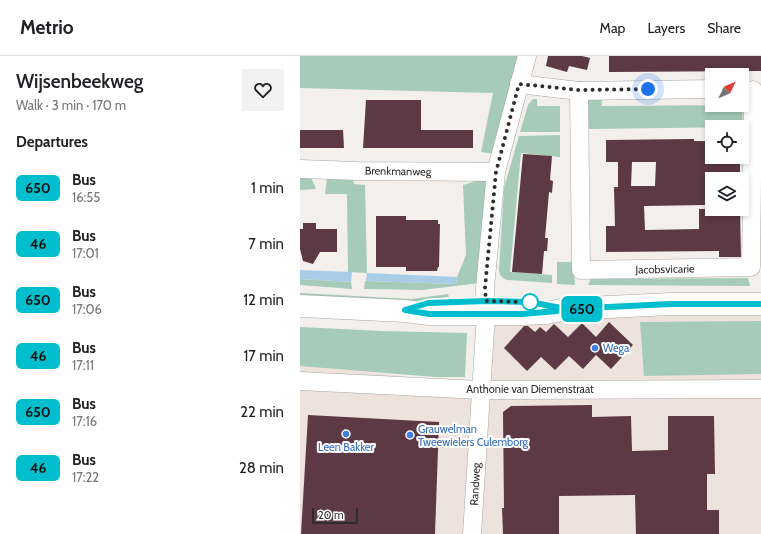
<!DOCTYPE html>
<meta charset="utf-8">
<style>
body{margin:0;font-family:Cabin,sans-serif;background:#f2f2f2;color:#202124;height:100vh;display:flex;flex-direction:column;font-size:15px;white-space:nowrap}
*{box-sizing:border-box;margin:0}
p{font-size:13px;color:#757577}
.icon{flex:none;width:22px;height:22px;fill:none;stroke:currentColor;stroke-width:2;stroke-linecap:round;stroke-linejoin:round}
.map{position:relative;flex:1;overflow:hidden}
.details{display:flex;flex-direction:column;background:#fff;width:300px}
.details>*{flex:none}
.badge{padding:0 8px;border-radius:6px;font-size:14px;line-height:26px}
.needle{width:26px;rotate:46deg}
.buttons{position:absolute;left:405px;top:12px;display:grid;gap:8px}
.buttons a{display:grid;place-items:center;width:44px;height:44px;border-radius:0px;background:#fff;box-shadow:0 2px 6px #0003;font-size:20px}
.scale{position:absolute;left:12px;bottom:10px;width:46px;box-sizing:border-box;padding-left:4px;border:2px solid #2f2d2c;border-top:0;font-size:11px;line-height:14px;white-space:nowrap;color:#2f2d2c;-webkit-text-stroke:3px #fff;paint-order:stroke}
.you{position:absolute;width:20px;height:20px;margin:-10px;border:3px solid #fff;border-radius:50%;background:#1a73e8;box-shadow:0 0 0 6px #1a73e833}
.map>.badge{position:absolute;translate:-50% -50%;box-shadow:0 0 0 2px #fff}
h2{padding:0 16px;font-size:15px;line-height:36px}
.round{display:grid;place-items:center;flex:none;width:42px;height:42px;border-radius:0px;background:#f2f2f2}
.summary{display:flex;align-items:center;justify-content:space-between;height:68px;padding:0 16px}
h1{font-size:19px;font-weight:600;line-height:30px}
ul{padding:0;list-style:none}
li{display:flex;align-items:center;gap:12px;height:56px;padding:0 16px}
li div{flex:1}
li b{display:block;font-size:15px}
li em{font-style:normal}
li .badge{min-width:44px;font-weight:700;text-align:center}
header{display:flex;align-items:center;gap:24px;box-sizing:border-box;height:56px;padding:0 20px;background:#fff;border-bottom:1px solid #e0e0e0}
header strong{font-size:19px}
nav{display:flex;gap:22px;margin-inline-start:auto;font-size:14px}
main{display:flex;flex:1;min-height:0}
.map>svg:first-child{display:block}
.built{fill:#eee3dc}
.green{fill:#a6cbb9}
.water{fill:#aacde7}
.building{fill:#5c3944;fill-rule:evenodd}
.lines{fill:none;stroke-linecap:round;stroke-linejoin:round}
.minor-casing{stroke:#aaa6a4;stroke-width:19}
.tertiary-casing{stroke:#aaa6a4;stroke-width:23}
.minor{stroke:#fff;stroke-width:18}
.tertiary{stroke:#fff;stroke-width:22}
.line-casing{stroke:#fff;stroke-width:9}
.line{stroke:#00becd;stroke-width:6}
.walk{stroke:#2f2d2c;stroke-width:4;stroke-dasharray:0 7.2}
.stop-dot{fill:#fff;stroke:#00becd;stroke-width:2}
.shop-dot{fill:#3f7fe0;stroke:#fff;stroke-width:1.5}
.labels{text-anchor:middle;stroke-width:4;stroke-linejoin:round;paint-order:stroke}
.street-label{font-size:11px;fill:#2f2d2c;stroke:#fff}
.shop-label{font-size:11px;fill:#366cbe;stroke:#fff;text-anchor:start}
</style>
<header>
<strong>Metrio</strong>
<nav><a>Map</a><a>Layers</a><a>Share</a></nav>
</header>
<main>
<section class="details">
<div class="summary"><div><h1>Wijsenbeekweg</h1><p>Walk · 3 min · 170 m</p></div><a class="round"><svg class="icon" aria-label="heart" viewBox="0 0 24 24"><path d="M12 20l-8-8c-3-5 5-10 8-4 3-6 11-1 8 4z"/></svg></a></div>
<h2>Departures</h2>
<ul>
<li><span class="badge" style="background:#00becd;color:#111">650</span><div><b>Bus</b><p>16:55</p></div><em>1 min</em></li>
<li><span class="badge" style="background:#00becd;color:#111">46</span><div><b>Bus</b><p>17:01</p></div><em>7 min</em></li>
<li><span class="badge" style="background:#00becd;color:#111">650</span><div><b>Bus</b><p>17:06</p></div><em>12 min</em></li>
<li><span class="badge" style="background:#00becd;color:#111">46</span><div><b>Bus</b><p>17:11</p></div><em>17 min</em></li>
<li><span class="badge" style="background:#00becd;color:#111">650</span><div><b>Bus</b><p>17:16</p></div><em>22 min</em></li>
<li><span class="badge" style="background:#00becd;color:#111">46</span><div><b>Bus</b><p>17:22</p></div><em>28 min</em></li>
</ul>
</section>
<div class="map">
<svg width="461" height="478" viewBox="0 0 461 478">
<rect width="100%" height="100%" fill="#f3efec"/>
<polygon class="built" points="461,258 461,478 0,478 0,308 185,330 197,259"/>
<g class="green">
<polygon points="0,0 222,0 195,98 181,96 193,37 0,32"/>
<polygon points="301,38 302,50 442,49 443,71 290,73 287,71 288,45 291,42"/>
<polygon points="233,43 237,43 237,50 260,50 260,76 220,76 228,49"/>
<path d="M260 79V101L221 97 210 216 252 219V227L207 224C202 222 200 220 199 214L204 132 219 80Z"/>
<polygon points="0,120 11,121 16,133 0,134"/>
<polygon points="52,120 54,128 65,129 67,217 48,216 47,138 25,138 27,122"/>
<polygon points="186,122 179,227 122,234 64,233 65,225 156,228 157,221 166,199 163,129"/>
<polygon points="257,206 273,206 275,229 257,228"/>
<polygon points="448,222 450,230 288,229 291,223"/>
<polygon points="0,223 51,226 52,233 0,229"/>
<polygon points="0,237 111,243 148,238 149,241 130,243 112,248 0,241"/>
<polygon points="461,265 461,318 344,320 340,266"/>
<polygon points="0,271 82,275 167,277 165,321 135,321 0,310"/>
</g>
<g class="water">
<polygon points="0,214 52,216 51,226 0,223"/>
<polygon points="67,217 157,221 156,228 66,225"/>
</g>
<g class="building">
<polygon points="248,0 282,0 290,2 287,14 269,10 267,16 246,10"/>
<polygon points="309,0 461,0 461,15 309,16"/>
<polygon points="66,44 121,44 121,74 173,74 173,92 63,92"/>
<polygon points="0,74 43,74 44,92 0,92"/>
<path d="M394 83V85H406V101H440V123H407L406 149 344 150 345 174 399 173V153H440L441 201H419V195L306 196V170H315L314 131H318V106H306V84ZM332 106H356L355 130H331Z"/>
<polygon points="223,98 252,100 250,124 253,125 252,137 249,136 245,182 248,182 247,195 244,195 242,218 212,216"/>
<polygon points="76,160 106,160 106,164 138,164 138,168 140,168 139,211 138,211 137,215 106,215 106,211 76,211"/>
<polygon points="3,167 16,167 16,173 37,173 37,196 20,196 13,208 3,205 0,193 0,173 3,173"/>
<polygon points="309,266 333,289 311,313 296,299 283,313 269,300 255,314 241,301 227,315 204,292 224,270 228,270 235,276 240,271 246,276 254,268 268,281 282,267 296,281"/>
<polygon points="292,349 292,361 331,360 332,395 368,394 368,360 414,360 415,418 407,418 407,454 419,454 419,478 336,478 335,439 259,440 259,478 203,478 202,452 204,452 203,356 211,350"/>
<polygon points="8,359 139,366 135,478 1,478"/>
</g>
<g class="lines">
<defs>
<g id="minor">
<polyline points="219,28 279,35 412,33"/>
<polyline points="279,35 281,214 451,211 453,34"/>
<polyline points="0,113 58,115 196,116"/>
<polyline points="0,325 180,334 461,333"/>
<polyline points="172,478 186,258 185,232 196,116 227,0"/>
</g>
<polyline id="tertiary" points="0,250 105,255 129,258 222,258 247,257 266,253 370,248 461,248"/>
</defs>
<use href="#minor" class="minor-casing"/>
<use href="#tertiary" class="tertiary-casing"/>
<use href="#minor" class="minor"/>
<use href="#tertiary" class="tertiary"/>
</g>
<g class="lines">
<defs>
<polyline id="line" points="257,255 222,258 129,258 105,254 128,247 186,245 230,246 266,253 370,248 461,248"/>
</defs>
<use href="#line" class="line-casing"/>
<use href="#line" class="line"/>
<polyline class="walk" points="230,246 186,245 185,232 196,116 219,28 279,34 348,33"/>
</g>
<circle class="stop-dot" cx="230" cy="246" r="8"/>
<g class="shop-dot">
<circle cx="295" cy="292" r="4"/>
<circle cx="46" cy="378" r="4"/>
<circle cx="110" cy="379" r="4"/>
</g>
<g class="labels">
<g class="street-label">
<text transform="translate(98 115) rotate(1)" y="4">Brenkmanweg</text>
<text transform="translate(365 213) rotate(-1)" y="4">Jacobsvicarie</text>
<text x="230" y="337">Anthonie van Diemenstraat</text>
<text transform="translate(175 428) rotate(-87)" y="4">Randweg</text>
</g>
<g class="shop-label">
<text x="303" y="296">Wega</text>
<text x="118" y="377">Grauwelman<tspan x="118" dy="13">Tweewielers Culemborg</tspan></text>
<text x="46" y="395" text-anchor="middle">Leen Bakker</text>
</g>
</g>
</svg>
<div class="buttons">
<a><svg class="needle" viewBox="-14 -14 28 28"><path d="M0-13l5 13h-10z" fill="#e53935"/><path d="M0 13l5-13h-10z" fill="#757577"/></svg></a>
<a><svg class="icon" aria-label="locate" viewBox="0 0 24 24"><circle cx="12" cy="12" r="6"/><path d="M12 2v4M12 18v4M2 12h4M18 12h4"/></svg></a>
<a><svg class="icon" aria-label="layers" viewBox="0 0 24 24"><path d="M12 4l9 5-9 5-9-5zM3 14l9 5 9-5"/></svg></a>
</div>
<div class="scale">20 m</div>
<div class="you" style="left:348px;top:33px"></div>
<b class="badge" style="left:282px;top:253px;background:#00becd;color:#111">650</b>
</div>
</main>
